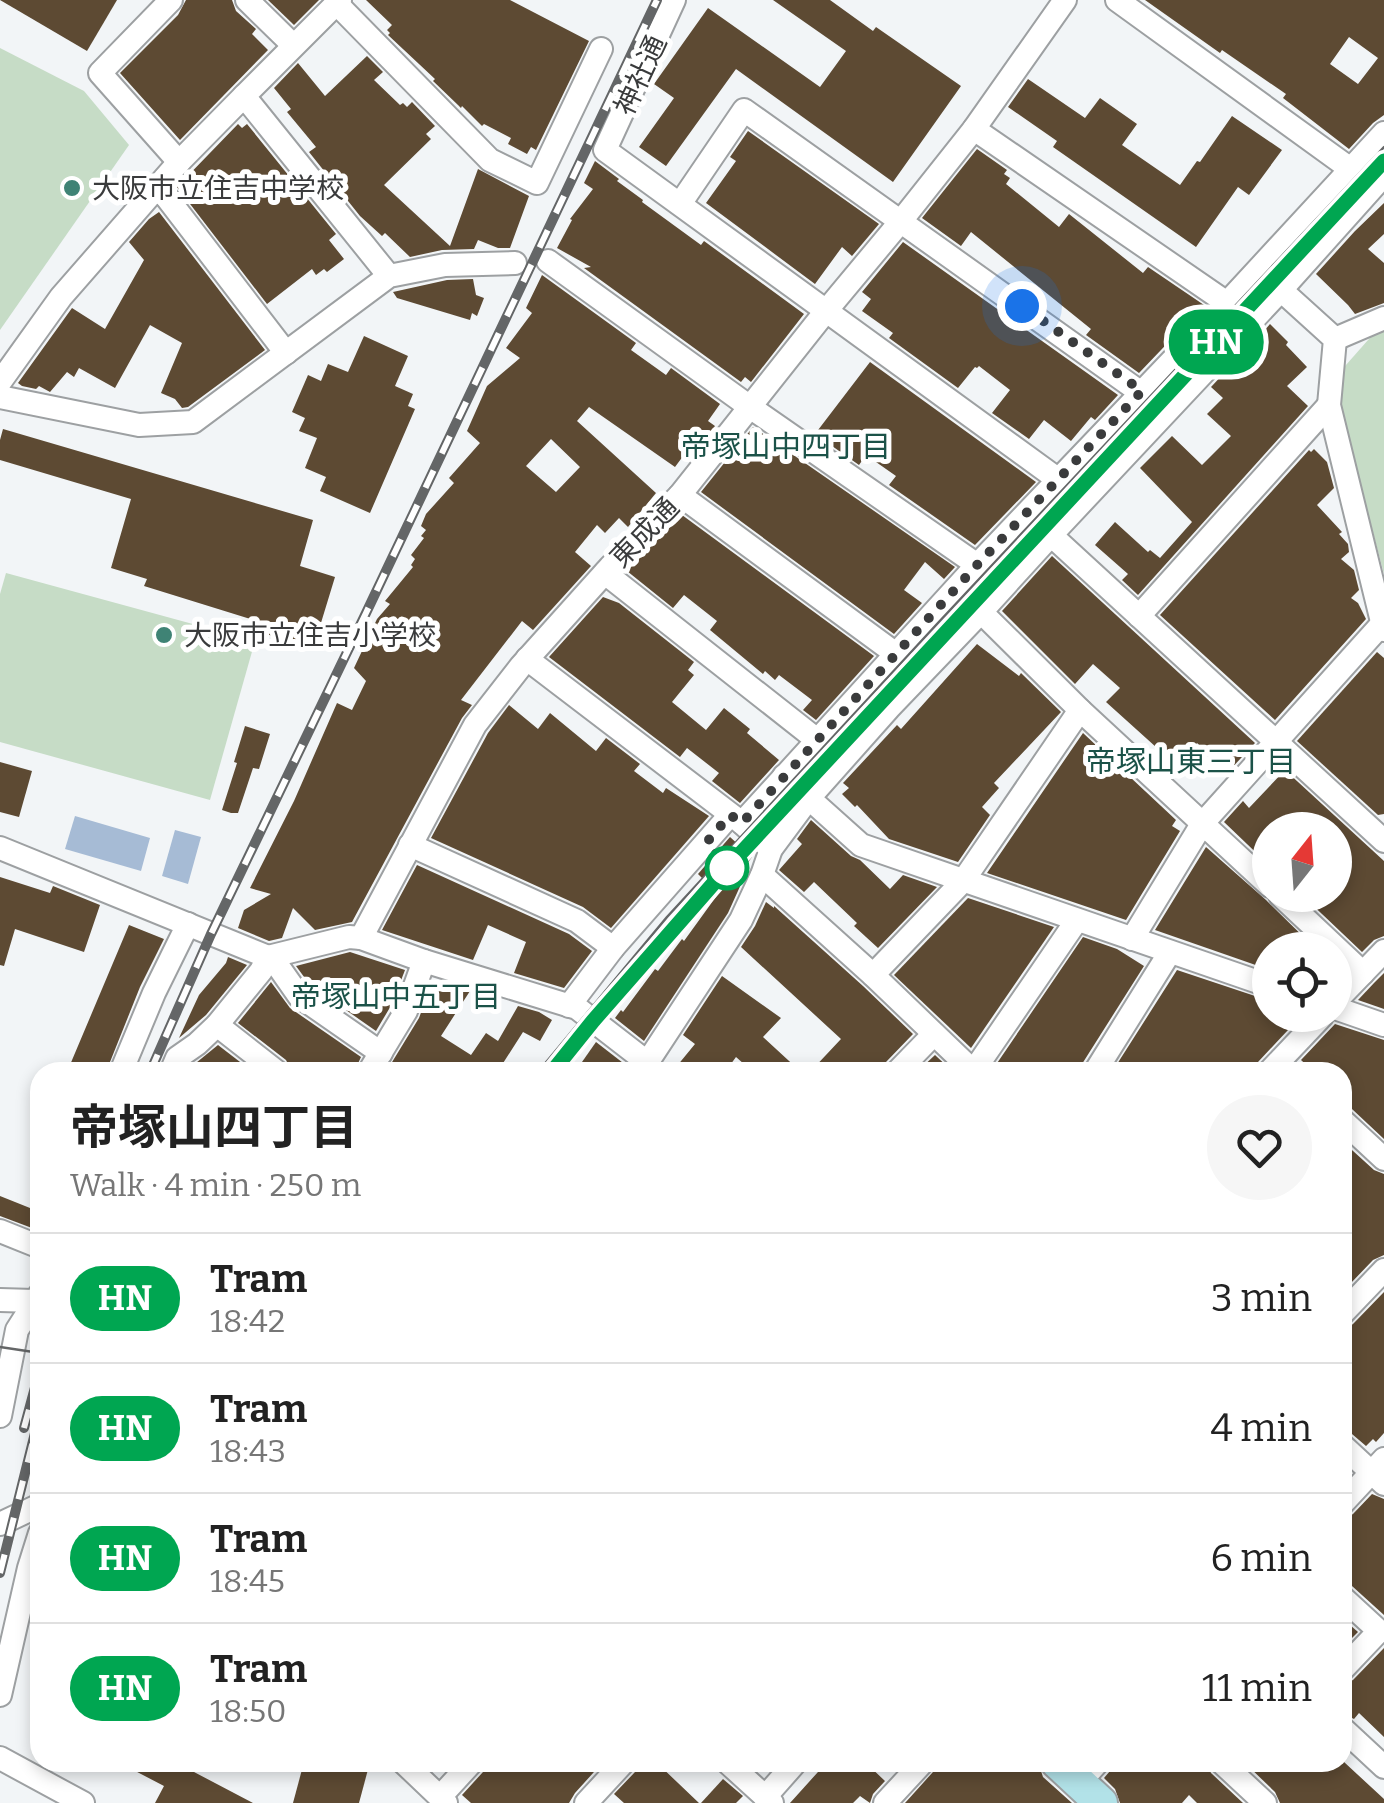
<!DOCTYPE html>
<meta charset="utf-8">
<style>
body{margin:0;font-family:Bitter,"Noto Sans JP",serif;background:#f6f6f6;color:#222;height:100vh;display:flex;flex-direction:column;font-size:38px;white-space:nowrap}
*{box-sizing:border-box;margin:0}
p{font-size:32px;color:#767676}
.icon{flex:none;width:55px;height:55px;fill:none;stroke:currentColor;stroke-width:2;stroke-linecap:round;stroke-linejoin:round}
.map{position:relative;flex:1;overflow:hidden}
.sheet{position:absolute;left:30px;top:1062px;width:1322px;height:710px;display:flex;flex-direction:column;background:#fff;border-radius:30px;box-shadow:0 5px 15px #0003}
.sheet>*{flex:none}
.badge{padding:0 20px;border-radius:32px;font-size:35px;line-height:65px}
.needle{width:65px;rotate:17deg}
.tools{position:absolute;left:1252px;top:812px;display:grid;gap:20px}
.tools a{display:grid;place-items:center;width:100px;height:100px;border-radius:50%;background:#fff;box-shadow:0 5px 15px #0003;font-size:50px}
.you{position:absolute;width:50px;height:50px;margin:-25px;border:8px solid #fff;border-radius:50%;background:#1a73e8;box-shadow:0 0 0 15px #1a73e833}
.map>.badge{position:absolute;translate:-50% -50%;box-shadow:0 0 0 5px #fff}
.round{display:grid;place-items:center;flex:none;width:105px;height:105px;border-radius:52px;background:#f6f6f6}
.head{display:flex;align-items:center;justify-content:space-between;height:170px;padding:0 40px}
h1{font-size:48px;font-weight:700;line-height:75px}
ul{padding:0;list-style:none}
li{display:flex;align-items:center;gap:30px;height:130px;padding:0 40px;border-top:2px solid #e0e0e0}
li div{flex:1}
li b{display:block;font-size:38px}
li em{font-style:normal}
li .badge{min-width:110px;font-weight:700;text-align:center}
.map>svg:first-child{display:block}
.green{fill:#c6dcc6}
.water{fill:#a6bbd5}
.building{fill:#5d4a33;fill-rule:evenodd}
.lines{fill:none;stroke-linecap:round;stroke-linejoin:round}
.street-casing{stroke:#9da0a2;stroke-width:26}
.secondary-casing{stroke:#9da0a2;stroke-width:36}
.street{stroke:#fff;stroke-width:22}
.secondary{stroke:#b2e2e8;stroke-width:32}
.tram{stroke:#646667;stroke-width:2.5}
.rail-casing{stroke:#646667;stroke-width:10}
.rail{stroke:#fff;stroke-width:6;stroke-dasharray:19;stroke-linecap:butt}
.line-casing{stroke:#fff;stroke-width:22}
.line{stroke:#00a651;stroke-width:15}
.walk{stroke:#3a3b3c;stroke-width:10;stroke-dasharray:0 18}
.poi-dot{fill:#3f8375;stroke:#fff;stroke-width:4}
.stop-dot{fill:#fff;stroke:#00a651;stroke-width:5}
.labels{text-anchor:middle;stroke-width:10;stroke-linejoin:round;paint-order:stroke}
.street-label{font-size:28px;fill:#3a3b3c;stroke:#fff}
.poi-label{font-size:28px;fill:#3a3b3c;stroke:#fff;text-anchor:start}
.neighbourhood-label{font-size:30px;fill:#1b5248;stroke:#fff}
</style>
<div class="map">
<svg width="1384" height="1803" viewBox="0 0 1384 1803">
<rect width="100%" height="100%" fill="#f2f5f7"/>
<g class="green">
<polygon points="0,48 84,91 129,145 0,330"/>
<polygon points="1384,327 1384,574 1338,401 1338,374 1376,331"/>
<polygon points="6,573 255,641 210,800 0,742 0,594"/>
</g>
<g class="water">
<polygon points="75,816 150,838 141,871 65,849"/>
<polygon points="175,830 201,837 188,884 162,876"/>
</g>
<g class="building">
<polygon points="0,0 117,0 87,51"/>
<polygon points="186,0 232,0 236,11 256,29 252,34 268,50 180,140 120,73 178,15"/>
<polygon points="268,0 319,0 294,25"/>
<polygon points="366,0 510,0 589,41 536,150 531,147 527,154 508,144 511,138 484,124 482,126 462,106 461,108 458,105 433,81 435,79 388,35 390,33 387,30 392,25"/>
<polygon points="773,0 830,0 873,31 876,27 961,86 893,182 736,69 666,166 639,147 674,98 654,84 708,8 820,87 846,51"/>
<path d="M1145 0H1384V115L1373 123 1349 149 1283 98 1286 94 1222 50 1220 53ZM1349 37 1378 58 1358 84 1330 64Z"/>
<polygon points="367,56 383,72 374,80 400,105 403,103 407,107 412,102 435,126 426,134 431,139 384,185 450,246 478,169 529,196 510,248 498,248 478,240 474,249 442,250 410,257 385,233 382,236 360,216 309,152 316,147 287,112 291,109 274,88 298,63 325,96"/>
<polygon points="1028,79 1085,118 1100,98 1137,124 1122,145 1180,185 1197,161 1200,162 1232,116 1282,150 1249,195 1238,187 1196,247 1053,147 1057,141 1008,107"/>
<polygon points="238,124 242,128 247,124 336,234 329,240 344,259 327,272 324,269 316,275 312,269 267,304 177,187"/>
<polygon points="748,131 879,224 852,256 842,247 815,284 706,203 736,161 730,157"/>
<polygon points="977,149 1007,170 1004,174 1010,178 1006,184 1059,227 1069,214 1143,273 1148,267 1204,305 1139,373 1086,335 1091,329 971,232 961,246 922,218"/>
<polygon points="595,161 619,179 617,181 643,200 642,202 701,245 704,241 804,314 751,382 745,377 741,382 584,268 591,267 557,248 572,220 570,219 593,189 584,183"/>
<polygon points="1384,203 1384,234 1368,249 1384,263 1384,303 1355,314 1348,305 1316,274 1355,231"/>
<polygon points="159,212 265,350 188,407 182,408 175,399 161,393 182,343 150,325 115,388 79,368 74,377 67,372 50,392 39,386 36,389 22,386 18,383 72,308 105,329 144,260 129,242 149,219"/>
<polygon points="903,242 1118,395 1095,420 1091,417 1071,441 1044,420 1029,439 992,413 1010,390 979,366 977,368 975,367 958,388 889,338 893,333 862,311 871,299 862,292"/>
<path d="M542 275 636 343 631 350 666 375 671 368 720 404 708 421 715 426 701 444 695 440 675 467 589 407 577 421 656 493 628 527 619 518 605 533 597 525 575 552 591 566 533 630 522 621 461 700 472 705 462 718 352 922 315 930 293 908 282 938 269 941 238 928 244 910 271 894 250 888 294 801 337 703 352 710 366 681 354 668 377 619 390 604 385 601 413 567 411 565 415 559 411 555 424 538 421 536 426 530 421 526 426 514 454 483 449 478 480 443 467 431 487 386 520 358 506 348 532 313 526 308ZM551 439 580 467 556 492 526 466Z"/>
<polygon points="473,279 476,295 484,298 477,316 472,313 470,320 397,298 393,292 447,280"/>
<polygon points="1270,324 1288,342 1286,345 1307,367 1287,386 1308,406 1138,595 1122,580 1128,574 1095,545 1115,522 1148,552 1150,550 1160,558 1192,522 1140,468 1172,436 1202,465 1231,436 1207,414 1223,398 1211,387 1226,371 1228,373"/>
<polygon points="364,336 408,356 395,386 413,394 408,406 415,409 370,513 320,491 326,477 305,468 317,438 299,431 305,418 292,412 308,375 321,381 328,364 348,372"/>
<polygon points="870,362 1036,482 975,545 889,485 896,476 866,455 859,465 815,434"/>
<polygon points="753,427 955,567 944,579 925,562 904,590 922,603 894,634 701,492"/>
<polygon points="3,429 313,520 300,566 335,577 313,649 254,630 257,621 144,586 147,579 111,568 131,499 0,460 0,440"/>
<polygon points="1314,449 1327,462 1334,488 1317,505 1342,532 1339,534 1348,544 1349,552 1341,559 1354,570 1359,590 1351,598 1358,603 1366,619 1275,720 1160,615 1309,450 1311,452"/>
<polygon points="682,515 874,656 816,720 803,710 812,700 779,675 775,680 765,671 763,674 710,630 717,621 684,595 673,608 627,571"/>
<polygon points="1052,556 1255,743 1228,772 1197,743 1177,766 1106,702 1120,688 1093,664 1075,684 1002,611"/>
<polygon points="603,597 619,603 694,662 688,670 694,675 672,702 706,730 724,708 750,729 747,733 779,760 740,803 712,781 719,773 687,748 680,757 549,657"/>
<polygon points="977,644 1019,676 1021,673 1061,712 994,783 999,788 982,807 990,815 958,862 889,839 857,805 855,807 842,794 849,788 843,783 897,725 901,729"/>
<polygon points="1377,652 1384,658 1384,814 1378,815 1297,741"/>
<polygon points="509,705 538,729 550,713 596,751 606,738 640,764 634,771 663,793 666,788 709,816 611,928 583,907 431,838 488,733"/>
<polygon points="245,726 270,734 259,769 253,768 238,813 231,813 222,810 237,763 234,762"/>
<polygon points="1083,733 1176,820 1172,826 1180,831 1126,920 987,873"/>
<polygon points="0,762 32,771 19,817 0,812"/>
<polygon points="1285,770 1384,861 1384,936 1374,940 1362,952 1302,895 1335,895 1335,830 1270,830 1270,866 1224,822 1243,801 1249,808"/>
<polygon points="811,820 851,856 860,860 890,889 903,875 937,887 878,948 854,926 857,923 814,882 804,892 779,870 802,844 797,839"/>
<polygon points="730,837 752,857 737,877 742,882 728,913 644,1041 615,1018 621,1010 623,1012 655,969 658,971 682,939 684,941 718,894 698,874"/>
<polygon points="1206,847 1266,900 1317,950 1270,950 1270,970 1155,930"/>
<polygon points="417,865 569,934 592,951 564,988 514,973 526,942 488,925 473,960 382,930"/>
<polygon points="0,877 50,893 53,886 100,905 84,952 15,929 4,966 0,965"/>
<polygon points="968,898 1054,927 971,1048 894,975"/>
<polygon points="766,902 774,908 774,906 863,986 913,1034 886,1062 882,1072 810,1072 841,1039 741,947 755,926"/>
<polygon points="129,925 164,939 140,987 106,1072 67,1072"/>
<polygon points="1083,937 1117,949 1144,966 1082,1064 1080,1072 991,1072"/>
<polygon points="350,952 405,970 392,1004 376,1031 310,985 296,966"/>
<polygon points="228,957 247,965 206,1015 179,1038 199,995 226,963"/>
<polygon points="1177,970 1270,1001 1270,1015 1292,1015 1288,1030 1258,1062 1254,1072 1112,1072"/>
<polygon points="1384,973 1384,1009 1358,1000 1374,983"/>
<polygon points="722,976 781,1018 763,1037 801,1072 753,1072 736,1057 725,1072 672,1072 695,1044 683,1035"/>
<polygon points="433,980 470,991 441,1036 471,1055 486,1033 498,1041 518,1006 539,1012 552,1020 540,1041 523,1032 498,1071 501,1072 386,1072 419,1018"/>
<polygon points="271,982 290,1008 361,1057 354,1072 292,1072 286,1060 238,1023"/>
<polygon points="1335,1024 1384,1040 1384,1139 1352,1109 1342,1105 1342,1072 1314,1072 1301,1060"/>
<polygon points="596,1042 627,1066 626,1072 575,1072"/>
<polygon points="218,1045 253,1072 187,1072 191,1067"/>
<polygon points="935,1055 953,1072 917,1072"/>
<polygon points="1342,1141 1374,1170 1384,1174 1384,1255 1373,1260 1350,1284 1342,1277"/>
<polygon points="0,1196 40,1212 40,1231 0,1216"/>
<polygon points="1384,1292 1384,1433 1376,1442 1373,1439 1366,1446 1352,1434 1342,1430 1342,1332 1353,1324"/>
<polygon points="1372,1494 1384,1499 1384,1615 1352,1586 1342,1582 1342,1521 1353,1514"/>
<polygon points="1342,1618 1358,1632 1342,1648"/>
<polygon points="1384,1648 1384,1737 1359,1713 1354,1719 1342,1713 1342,1685 1353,1680"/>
<polygon points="118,1762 175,1762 253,1803 155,1803 164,1786"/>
<polygon points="304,1762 370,1762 359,1803 293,1803"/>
<polygon points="487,1762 603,1762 575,1793 569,1803 471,1803 462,1795 483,1772"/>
<polygon points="639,1762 656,1762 699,1803 624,1803 614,1794 635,1772"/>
<polygon points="827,1762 865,1762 885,1781 873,1794 870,1803 860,1796 853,1803 790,1803"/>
<polygon points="942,1762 1038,1762 1043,1777 1072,1803 905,1803"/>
<polygon points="1113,1762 1206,1762 1211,1773 1243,1803 1197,1803 1189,1795 1182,1803 1120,1803 1115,1789 1104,1778 1110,1771"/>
<polygon points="1244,1762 1344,1762 1384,1799 1384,1803 1280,1803 1275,1792"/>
<polygon points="723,1779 743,1796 736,1803 701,1803"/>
</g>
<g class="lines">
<defs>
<g id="street">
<polyline points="171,0 100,73 179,162"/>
<polyline points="247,0 293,45"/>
<polyline points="340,0 244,96 389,276"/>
<polyline points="674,0 605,150 1067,486"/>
<polyline points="1117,0 1363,178"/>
<polyline points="336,3 490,160 537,183 601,49"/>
<polyline points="974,129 1227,303 1236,312"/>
<polyline points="158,186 286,353"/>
<polyline points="680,204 744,110 1154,402"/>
<polyline points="548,261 750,407 986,571"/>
<polyline points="1272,282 1335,339 1329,405 1384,630"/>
<polyline points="1335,339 1384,318"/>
<polyline points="0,382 61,297 179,162 244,96"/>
<polyline points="0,397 139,425 193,422 389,276 445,265 515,263"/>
<polyline points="680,495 907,662"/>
<polyline points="1040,525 1384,841"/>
<polyline points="605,573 826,747"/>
<polyline points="973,604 1080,710 1270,886"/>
<polyline points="1139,616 1329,405"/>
<polyline points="527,659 742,823 771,849"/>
<polyline points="784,776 861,845 1270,986"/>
<polyline points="742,823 978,564 1227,303 1384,133"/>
<polyline points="410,845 577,921 613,948"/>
<polyline points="0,848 268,957 278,966 299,996 381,1053"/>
<polyline points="762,875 873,975 974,1072"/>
<polyline points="1280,895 1363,973"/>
<polyline points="361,938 475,725 521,666 610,567 680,495 826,311 901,221 974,129 1065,0"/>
<polyline points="1132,939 1202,824 1381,625"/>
<polyline points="873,975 963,881 1080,710"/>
<polyline points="1335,1002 1384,951"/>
<polyline points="569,1006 613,948 730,815"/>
<polyline points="1335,1008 1384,1025"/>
<polyline points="217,1025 277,1072"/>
<polyline points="121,1072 154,993 188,924"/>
<polyline points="171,1072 177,1058 197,1044 217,1025 261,971 268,957 349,937 361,938 424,961 577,1008 648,1063"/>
<polyline points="369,1072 406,1011 424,961"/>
<polyline points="641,1072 741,920 762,875 771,849 809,798 889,708 981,612 1051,535 1281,290 1384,175"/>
<polyline points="897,1072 934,1034"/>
<polyline points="973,1072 1077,920"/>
<polyline points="1095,1072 1170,952"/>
<polyline points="1269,1072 1323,1015"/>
<polyline points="1342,1120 1384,1159"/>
<polyline points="0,1231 40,1247"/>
<polyline points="0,1300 34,1301"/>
<polyline points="1342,1314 1384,1270"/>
<polyline points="0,1416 17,1330 40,1294"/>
<polyline points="1342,1445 1384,1484"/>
<polyline points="1342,1504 1384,1459"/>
<polyline points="0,1524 40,1505"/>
<polyline points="1342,1597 1379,1631 1342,1670"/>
<polyline points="0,1695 29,1568 40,1533"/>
<polyline points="1342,1728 1384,1767"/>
<polyline points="0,1758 83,1803"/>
<polyline points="403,1762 446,1803"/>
<polyline points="727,1762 772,1803"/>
<polyline points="1221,1762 1265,1803"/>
<polyline points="1079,1783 1098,1762"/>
<polyline points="440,1797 472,1762"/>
<polyline points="765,1797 796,1762"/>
<polyline points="586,1803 624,1762"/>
<polyline points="885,1803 923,1762"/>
</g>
<polyline id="secondary" points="1057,1762 1101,1803"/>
</defs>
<use href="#street" class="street-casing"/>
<use href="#secondary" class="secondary-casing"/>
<use href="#street" class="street"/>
<use href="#secondary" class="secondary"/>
<g class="tram">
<polyline points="538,1072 667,917 937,624 1384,147"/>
<polyline points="0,1347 40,1353"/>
</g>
<defs>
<g id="rail">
<polyline points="150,1072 211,934 366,613 657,0"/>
<polyline points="24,1428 40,1369"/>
<polyline points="0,1573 40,1413"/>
</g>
</defs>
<use href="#rail" class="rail-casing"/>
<use href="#rail" class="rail"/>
</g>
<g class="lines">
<defs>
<polyline id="line" points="552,1072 593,1021 727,868 1384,161"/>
</defs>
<use href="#line" class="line-casing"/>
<use href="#line" class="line"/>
<polyline class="walk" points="727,868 707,842 730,815 742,823 978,564 1142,391 1022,306"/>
</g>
<g class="poi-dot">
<circle cx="72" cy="188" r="10"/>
<circle cx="164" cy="635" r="10"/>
</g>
<circle class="stop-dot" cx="727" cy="868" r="20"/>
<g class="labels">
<g class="street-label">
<text transform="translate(640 75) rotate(-65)" y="10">神社通</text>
<text transform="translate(644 532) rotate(-46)" y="10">東成通</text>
</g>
<g class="poi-label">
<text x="92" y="198">大阪市立住吉中学校</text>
<text x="184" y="645">大阪市立住吉小学校</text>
</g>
<g class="neighbourhood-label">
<text x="786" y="457">帝塚山中四丁目</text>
<text x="1191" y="772">帝塚山東三丁目</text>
<text x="396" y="1007">帝塚山中五丁目</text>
</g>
</g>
</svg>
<div class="tools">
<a><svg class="needle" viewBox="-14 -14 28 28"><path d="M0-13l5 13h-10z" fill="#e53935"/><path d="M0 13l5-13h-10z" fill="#767676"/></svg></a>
<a><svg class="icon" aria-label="locate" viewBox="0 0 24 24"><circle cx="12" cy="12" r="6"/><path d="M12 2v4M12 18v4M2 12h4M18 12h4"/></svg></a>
</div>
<div class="you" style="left:1022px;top:306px"></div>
<b class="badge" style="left:1216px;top:342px;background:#00a651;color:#fff">HN</b>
<section class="sheet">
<div class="head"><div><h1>帝塚山四丁目</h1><p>Walk · 4 min · 250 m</p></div><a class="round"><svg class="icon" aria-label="heart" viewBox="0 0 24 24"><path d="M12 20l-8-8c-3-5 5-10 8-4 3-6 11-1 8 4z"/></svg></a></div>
<ul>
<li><span class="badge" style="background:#00a651;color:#fff">HN</span><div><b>Tram</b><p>18:42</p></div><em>3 min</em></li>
<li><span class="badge" style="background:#00a651;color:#fff">HN</span><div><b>Tram</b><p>18:43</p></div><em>4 min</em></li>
<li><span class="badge" style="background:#00a651;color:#fff">HN</span><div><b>Tram</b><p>18:45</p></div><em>6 min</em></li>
<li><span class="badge" style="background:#00a651;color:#fff">HN</span><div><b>Tram</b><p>18:50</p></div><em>11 min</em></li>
</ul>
</section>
</div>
